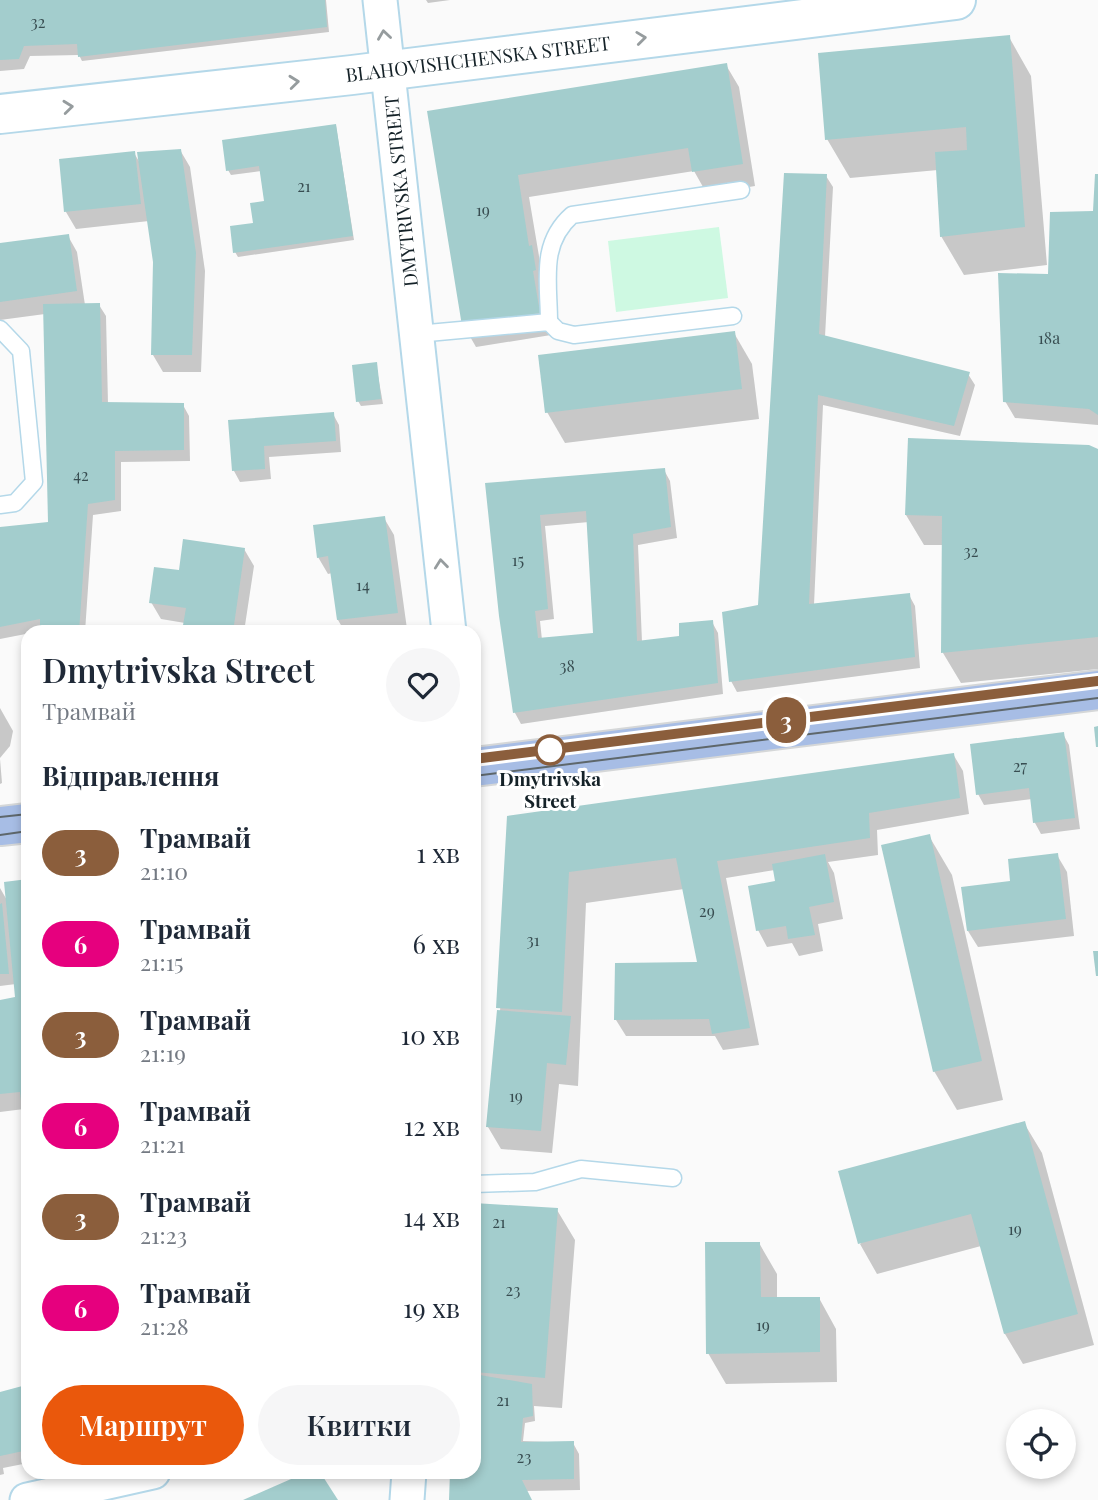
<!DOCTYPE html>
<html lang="uk">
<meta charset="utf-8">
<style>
body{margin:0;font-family:"Playfair Display",serif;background:#f6f6f7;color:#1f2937;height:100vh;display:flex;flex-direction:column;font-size:26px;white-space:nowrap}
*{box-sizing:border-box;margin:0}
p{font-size:23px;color:#747a83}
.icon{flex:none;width:38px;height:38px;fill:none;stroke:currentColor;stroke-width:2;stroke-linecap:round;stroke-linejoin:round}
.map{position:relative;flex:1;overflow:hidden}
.side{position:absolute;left:21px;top:625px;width:460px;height:854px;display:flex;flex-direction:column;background:#fff;border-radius:21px;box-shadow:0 4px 10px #0003}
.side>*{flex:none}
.badge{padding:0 14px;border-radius:23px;font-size:24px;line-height:46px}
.fabs{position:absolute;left:1006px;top:1409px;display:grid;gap:14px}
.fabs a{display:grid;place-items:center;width:70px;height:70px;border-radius:50%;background:#fff;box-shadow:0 4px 10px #0003;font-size:35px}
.map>.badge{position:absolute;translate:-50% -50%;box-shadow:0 0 0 4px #fff}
h2{padding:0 21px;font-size:26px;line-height:63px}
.round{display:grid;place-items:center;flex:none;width:74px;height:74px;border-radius:37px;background:#f6f6f7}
.headline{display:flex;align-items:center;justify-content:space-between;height:119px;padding:0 21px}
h1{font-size:33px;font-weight:600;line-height:52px}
.primary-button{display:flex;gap:14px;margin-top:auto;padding:14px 21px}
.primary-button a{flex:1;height:80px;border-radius:42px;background:#ea580c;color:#fff;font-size:28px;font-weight:600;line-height:80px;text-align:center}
.primary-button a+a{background:#f6f6f7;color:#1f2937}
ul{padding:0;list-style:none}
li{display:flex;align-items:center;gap:21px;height:91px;padding:0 21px}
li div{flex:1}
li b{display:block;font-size:26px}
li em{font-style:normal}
li .badge{min-width:77px;font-weight:700;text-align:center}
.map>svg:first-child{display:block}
.green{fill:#cef9e2}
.shadow{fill:#0003;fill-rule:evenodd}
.building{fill:#a3cdcd;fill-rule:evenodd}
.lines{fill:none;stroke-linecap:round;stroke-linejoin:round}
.service-casing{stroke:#b4d8e9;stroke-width:19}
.minor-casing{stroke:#b4d8e9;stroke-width:37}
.tertiary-casing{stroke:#b4d8e9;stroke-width:42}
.primary-casing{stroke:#d5d7d8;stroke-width:42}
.service{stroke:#fff;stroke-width:16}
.minor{stroke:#fff;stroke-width:33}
.tertiary{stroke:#fff;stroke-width:38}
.primary{stroke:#a7bde5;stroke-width:38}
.tram{stroke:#5e676b;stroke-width:2}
.oneway{stroke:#969c9e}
.line-casing{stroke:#fff;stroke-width:16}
.line{stroke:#8b5e3c;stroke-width:10}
.stop-dot{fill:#fff;stroke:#8b5e3c;stroke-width:3.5}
.labels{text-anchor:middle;stroke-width:6;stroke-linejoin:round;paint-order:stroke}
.number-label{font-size:16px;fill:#384d51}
.street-label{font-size:19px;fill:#152228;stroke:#fff}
.stop-label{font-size:19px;font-weight:bold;fill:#152228;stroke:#fff}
</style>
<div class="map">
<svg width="1098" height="1500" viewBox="0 0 1098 1500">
<rect width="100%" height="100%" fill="#fafafa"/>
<polygon class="green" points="719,227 728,298 616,312 608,241"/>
<g class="shadow">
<polygon points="0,0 326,0 329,32 82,61 79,55 30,56 24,69 0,71"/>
<polygon points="426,0 450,0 428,3"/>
<polygon points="1009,37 1031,76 1047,265 964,275 941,236 938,170 850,178 827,139"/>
<polygon points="726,65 739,87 755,186 707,194 694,171 529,197 540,262 544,269 551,335 476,347 464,326 429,113"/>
<polygon points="336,126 354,240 238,257 235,252 266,202 261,171 231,175 228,170"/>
<polygon points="180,150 190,167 205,271 201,372 163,372 153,355 155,262 149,221 76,229 66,212 61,161 134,153 140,163"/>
<polygon points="826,176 833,187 825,337 968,374 975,385 960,436 823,405 814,605 909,595 915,606 920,668 737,692 731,681 760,606"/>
<polygon points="1098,176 1098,425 1015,418 1005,401 1050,276 1095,213"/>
<polygon points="68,236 77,252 85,305 99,305 106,316 108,404 183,405 189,416 190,461 121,462 121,511 93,515 85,632 41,631 0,639 0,529 50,523 45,314 0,320 0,245"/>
<polygon points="734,333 752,364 759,419 565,443 547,412"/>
<polygon points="376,364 383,404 361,406 358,401"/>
<polygon points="333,414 339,425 341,452 269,457 271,479 240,482 234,471 230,421"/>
<polygon points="1098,451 1098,669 961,683 943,653 944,545 924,545 906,515"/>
<path d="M664 470 670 481 677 538 638 545 642 642 681 638 712 622 718 633 723 694 521 724 515 713 500 616 487 485ZM589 522 594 635 542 640 540 621 554 619 545 526Z"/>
<polygon points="384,518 394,535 407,629 345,632 338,620 332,573 328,574 318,557"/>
<polygon points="244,549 254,566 244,632 185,632 185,623 161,619 151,602 180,572"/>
<polygon points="0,708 13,731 10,746 0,758"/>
<polygon points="1063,734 1069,745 1080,829 1041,834 1035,823 1032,799 984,805 978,794"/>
<polygon points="953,754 963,771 969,814 877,830 878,855 828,862 834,873 843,919 818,924 823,951 799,956 792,943 767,947 758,930 777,882 775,870 726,878 759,1045 723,1050 715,1036 626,1036 616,1020 699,963 684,889 586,903 578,1086 559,1084 552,1153 501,1149 488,1127 500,1012 509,817"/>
<polygon points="0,759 2,783 0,784"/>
<polygon points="929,836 952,875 1003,1100 957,1110 934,1071"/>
<polygon points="1057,855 1067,872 1074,936 978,947 968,931 1012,883"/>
<polygon points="28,880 28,1144 24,1109 0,1112 0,1001 17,999 16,984 0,986 0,888 8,902"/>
<polygon points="1024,1123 1042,1153 1094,1345 1023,1364 1005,1334 981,1246 877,1274 860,1244"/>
<polygon points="474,1204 557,1210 575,1240 562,1408 534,1406 535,1421 525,1423 523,1441 573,1443 579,1454 580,1490 526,1491 531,1500 451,1500 451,1472 474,1472"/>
<polygon points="759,1243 777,1274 777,1299 819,1298 836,1329 837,1382 726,1384 708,1353"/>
<polygon points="28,1364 28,1463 3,1468 4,1474 0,1475 0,1394 28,1386"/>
</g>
<g class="building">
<polygon points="0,0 325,0 327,27 78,57 77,44 24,46 19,59 0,60"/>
<polygon points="1010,35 1025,227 940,237 935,152 967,150 966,127 825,140 818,53"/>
<polygon points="727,63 743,164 692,172 688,148 518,175 529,246 532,245 536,270 533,271 540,313 462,326 427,111"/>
<polygon points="336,124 353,236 233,253 230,226 253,223 250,203 264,201 259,166 226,171 222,140"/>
<polygon points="181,149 196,253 192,355 151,355 153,262 137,152"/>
<polygon points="135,151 141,204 64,212 59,159"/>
<polygon points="784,173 827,174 819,334 970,372 954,426 818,395 809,604 910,593 915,657 729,682 722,612 758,605"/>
<polygon points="1095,174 1098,174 1098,415 1089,409 1003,402 998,273 1048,274 1050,212 1093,211"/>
<polygon points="69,234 77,291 0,302 0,243"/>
<polygon points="100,303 102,402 184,403 184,450 115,451 115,500 88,504 79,632 40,632 40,619 0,627 0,527 48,522 43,304"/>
<polygon points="735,331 742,389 545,413 538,355"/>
<polygon points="377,362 381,399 356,402 352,365"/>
<polygon points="334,412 336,441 264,446 265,469 232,471 228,420"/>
<polygon points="908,438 1089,445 1098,449 1098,637 941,653 942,516 905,515"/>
<path d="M665 468 671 527 633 534 637 641 679 636V623L713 620 718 683 513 713 499 616 485 483ZM586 511 593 633 538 638 535 611 548 609 540 515Z"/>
<polygon points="385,516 398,613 337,620 328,556 317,558 313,525"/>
<polygon points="183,539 245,548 233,632 182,631 186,608 149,603 154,567 179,570"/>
<polygon points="1098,726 1098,747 1096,747 1094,727"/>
<polygon points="1064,732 1075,818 1033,823 1029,788 976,795 970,744"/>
<polygon points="954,753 960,798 869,813 870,838 717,861 750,1028 712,1034 709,1019 614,1020 615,963 697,962 676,858 569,872 562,1012 496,1008 507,816"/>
<polygon points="930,834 982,1061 933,1072 881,845"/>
<polygon points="1058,853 1066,919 967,931 961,887 1010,881 1008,859"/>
<polygon points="825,854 834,902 809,907 815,935 788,939 786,926 756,931 748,886 775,881 772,864"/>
<polygon points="28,879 28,1144 26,1144 20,1092 0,1094 0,1000 15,997 4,882"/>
<polygon points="2,903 9,974 0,974 0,904"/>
<polygon points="1093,951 1098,951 1098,976 1096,976"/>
<polygon points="497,1010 571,1016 566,1065 547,1063 541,1131 486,1127"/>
<polygon points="1025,1121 1078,1314 1004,1334 971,1214 858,1244 838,1171"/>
<polygon points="474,1203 558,1208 545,1378 474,1372"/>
<polygon points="705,1242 760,1242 761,1297 820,1297 820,1352 706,1354"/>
<polygon points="28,1362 28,1450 0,1456 0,1392 26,1385 21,1363"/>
<polygon points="474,1374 532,1384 533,1416 523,1418 521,1442 574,1441 574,1479 522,1480 532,1500 449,1500 450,1472 474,1472"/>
<polygon points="307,1472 320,1472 338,1500 243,1500"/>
</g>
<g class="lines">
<defs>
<g id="service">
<path d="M549 322C549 282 539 244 572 215L741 190"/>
<polyline points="0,329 21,351 34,482 15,503 0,505"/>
<polyline points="417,334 549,322 558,331 574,335 733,316"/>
<polyline points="474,1184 535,1182 581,1169 673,1178"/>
</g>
<g id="minor">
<polyline points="380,0 449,632"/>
<polyline points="27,1500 153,1472"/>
<polyline points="407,1500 409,1472"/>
</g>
<polyline id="tertiary" points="0,114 352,75 956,0"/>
<g id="primary">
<polyline points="474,767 1098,690"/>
<polyline points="0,826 28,823"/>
</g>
</defs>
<use href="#service" class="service-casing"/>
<use href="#minor" class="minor-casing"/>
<use href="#tertiary" class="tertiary-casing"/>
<use href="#primary" class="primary-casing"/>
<use href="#service" class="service"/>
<use href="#minor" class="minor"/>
<use href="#tertiary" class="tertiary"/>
<use href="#primary" class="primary"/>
<g class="tram">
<polyline points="474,759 1098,681"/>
<polyline points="474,776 1098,698"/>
<polyline points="0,817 28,814"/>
<polyline points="0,835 28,831"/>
</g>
</g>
<defs><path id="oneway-chevron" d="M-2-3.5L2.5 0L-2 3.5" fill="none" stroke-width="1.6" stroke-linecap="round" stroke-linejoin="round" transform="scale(1.75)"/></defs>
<g class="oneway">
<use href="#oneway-chevron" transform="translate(384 35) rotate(-98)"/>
<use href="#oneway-chevron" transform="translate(641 38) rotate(-7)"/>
<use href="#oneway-chevron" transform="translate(294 82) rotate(-6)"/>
<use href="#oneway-chevron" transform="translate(68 107) rotate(-6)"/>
<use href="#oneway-chevron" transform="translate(441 564) rotate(-96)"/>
</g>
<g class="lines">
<defs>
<polyline id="line" points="474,759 1098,681"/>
</defs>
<use href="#line" class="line-casing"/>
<use href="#line" class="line"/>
</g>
<circle class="stop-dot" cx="550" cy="750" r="14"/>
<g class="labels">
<g class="number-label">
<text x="38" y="28">32</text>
<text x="304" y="192">21</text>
<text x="483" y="216">19</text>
<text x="1049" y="344">18а</text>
<text x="81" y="481">42</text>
<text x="971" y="557">32</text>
<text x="518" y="566">15</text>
<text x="363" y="591">14</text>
<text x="567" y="672">38</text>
<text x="1020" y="772">27</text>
<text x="707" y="917">29</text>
<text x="533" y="946">31</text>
<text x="516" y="1102">19</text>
<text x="499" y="1228">21</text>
<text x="1015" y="1235">19</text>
<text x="513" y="1296">23</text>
<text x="763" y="1331">19</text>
<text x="503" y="1406">21</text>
<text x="524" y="1463">23</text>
</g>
<g class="street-label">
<text transform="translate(478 59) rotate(-7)" y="7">BLAHOVISHCHENSKA STREET</text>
<text transform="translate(401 191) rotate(-96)" y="7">DMYTRIVSKA STREET</text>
</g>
<g class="stop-label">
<text x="550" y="786">Dmytrivska<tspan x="550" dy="22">Street</tspan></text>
</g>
</g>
</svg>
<div class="fabs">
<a><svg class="icon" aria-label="locate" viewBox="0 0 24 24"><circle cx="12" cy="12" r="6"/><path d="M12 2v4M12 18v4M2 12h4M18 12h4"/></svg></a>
</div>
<b class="badge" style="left:786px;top:720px;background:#8b5e3c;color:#fff">3</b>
<section class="side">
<div class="headline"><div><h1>Dmytrivska Street</h1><p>Трамвай</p></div><a class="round"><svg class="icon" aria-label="heart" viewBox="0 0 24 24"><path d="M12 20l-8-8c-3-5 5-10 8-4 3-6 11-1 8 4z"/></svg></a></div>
<h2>Відправлення</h2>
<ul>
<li><span class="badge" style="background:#8b5e3c;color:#fff">3</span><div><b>Трамвай</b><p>21:10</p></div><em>1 хв</em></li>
<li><span class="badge" style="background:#e6007e;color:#fff">6</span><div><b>Трамвай</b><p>21:15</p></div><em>6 хв</em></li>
<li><span class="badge" style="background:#8b5e3c;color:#fff">3</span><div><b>Трамвай</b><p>21:19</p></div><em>10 хв</em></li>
<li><span class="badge" style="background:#e6007e;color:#fff">6</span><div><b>Трамвай</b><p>21:21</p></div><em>12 хв</em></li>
<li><span class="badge" style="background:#8b5e3c;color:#fff">3</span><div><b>Трамвай</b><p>21:23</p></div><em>14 хв</em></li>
<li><span class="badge" style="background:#e6007e;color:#fff">6</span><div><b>Трамвай</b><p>21:28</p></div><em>19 хв</em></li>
</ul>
<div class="primary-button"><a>Маршрут</a><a>Квитки</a></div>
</section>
</div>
